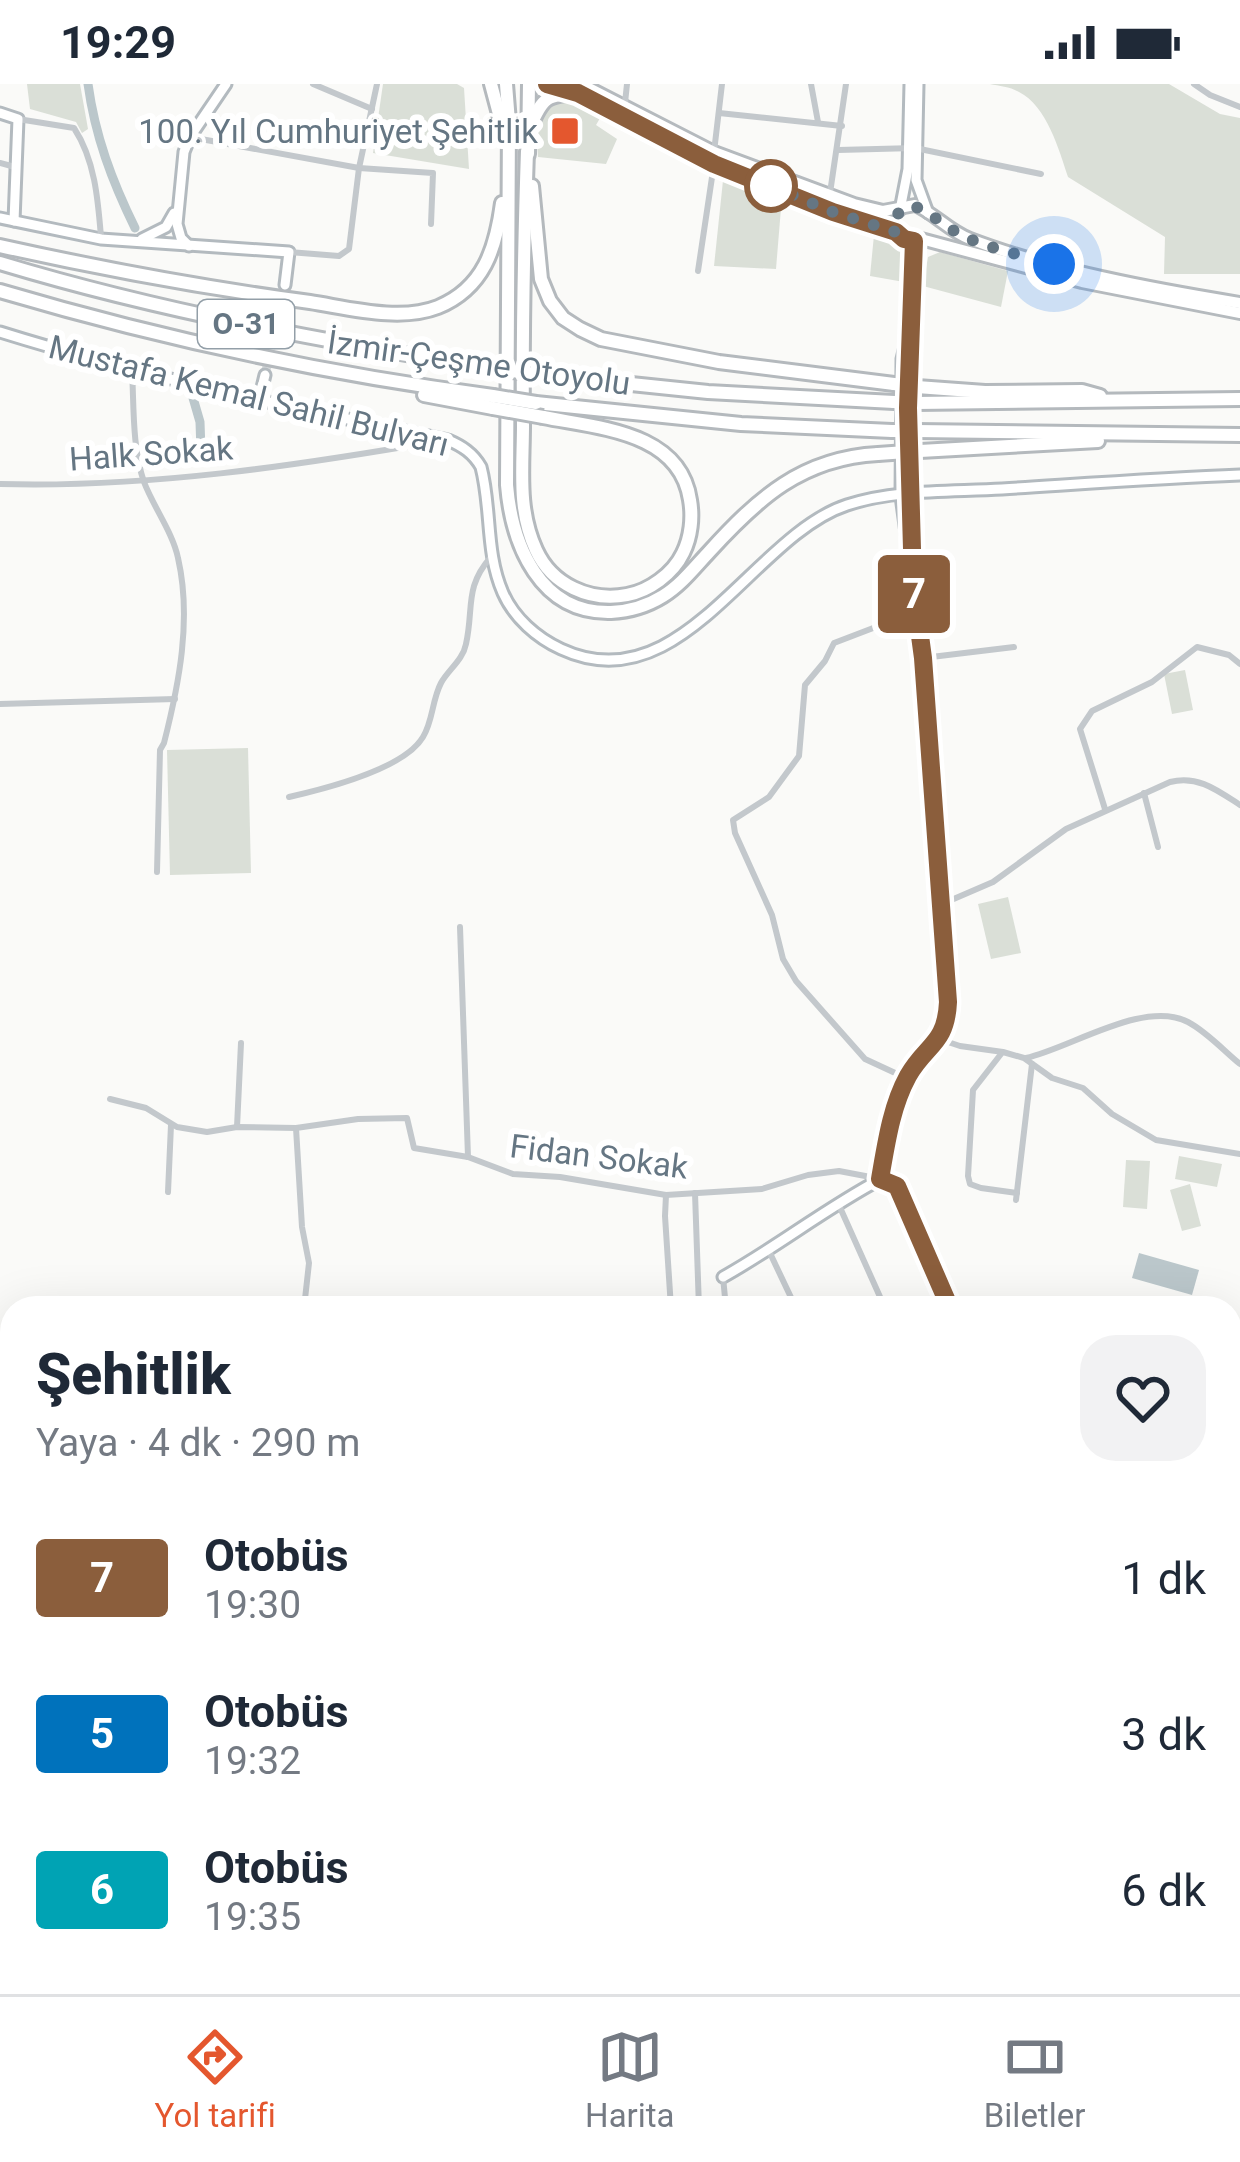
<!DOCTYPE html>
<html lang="tr">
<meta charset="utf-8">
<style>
body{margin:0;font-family:Roboto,sans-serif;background:#f2f2f3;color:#1f2937;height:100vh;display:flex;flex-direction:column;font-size:45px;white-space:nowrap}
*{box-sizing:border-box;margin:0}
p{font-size:39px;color:#747a83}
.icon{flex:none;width:66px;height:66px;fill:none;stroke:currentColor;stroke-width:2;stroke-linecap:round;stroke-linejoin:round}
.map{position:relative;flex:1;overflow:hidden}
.drawer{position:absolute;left:0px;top:1212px;width:1242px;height:699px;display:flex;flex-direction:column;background:#fff;border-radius:36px 36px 0 0;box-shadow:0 12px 48px #0002}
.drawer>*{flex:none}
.badge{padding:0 24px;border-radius:9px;font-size:42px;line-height:78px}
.you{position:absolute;width:60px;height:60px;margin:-30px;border:9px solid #fff;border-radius:50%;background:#1a73e8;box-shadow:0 0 0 18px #1a73e833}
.map>.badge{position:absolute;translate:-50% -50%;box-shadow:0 0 0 6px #fff}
.round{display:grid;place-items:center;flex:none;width:126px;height:126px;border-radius:36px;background:#f2f2f3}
.overview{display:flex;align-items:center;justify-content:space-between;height:204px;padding:0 36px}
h1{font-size:57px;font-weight:800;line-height:90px}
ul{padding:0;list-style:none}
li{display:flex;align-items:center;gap:36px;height:156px;padding:0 36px}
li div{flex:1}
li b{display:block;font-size:45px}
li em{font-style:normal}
li .badge{min-width:132px;font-weight:700;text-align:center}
.status{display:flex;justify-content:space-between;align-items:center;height:84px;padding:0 60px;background:#fff;direction:ltr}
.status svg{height:33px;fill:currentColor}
.menu{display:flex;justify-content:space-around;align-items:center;height:168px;border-top:3px solid #e0e1e3;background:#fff;font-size:33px;color:#747a83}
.menu a{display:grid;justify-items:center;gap:6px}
.menu .on{color:#e4572e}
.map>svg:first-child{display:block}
.green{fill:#dadfd7}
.water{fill:#bbc7cb}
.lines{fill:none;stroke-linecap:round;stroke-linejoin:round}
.canal{stroke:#bbc7cb;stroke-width:9}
.secondary-tunnel{stroke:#d5d9db;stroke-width:9;stroke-dasharray:9 4.5;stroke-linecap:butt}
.secondary-casing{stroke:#b3babf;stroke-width:15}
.primary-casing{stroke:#b5babe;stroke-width:16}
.highway-casing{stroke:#b4b9bd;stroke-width:18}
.street{stroke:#c3c8cc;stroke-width:6}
.secondary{stroke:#fff;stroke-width:9}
.primary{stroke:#fff;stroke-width:10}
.highway{stroke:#fff;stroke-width:12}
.highway-bridge-casing{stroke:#b4b9bd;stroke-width:18;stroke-linecap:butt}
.highway-bridge{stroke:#fff;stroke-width:12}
.line-casing{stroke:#fff;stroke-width:27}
.line{stroke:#8b5e3c;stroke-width:18}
.walk{stroke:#657683;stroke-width:12;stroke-dasharray:0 21.6}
.poi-dot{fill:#e4572e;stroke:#fff;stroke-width:4.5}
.stop-dot{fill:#fff;stroke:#8b5e3c;stroke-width:6}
.labels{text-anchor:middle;stroke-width:12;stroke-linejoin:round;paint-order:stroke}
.shield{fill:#fff;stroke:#939fa8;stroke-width:3}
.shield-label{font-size:30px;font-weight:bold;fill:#657683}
.poi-label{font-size:33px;fill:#657683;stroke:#fff;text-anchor:end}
.street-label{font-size:33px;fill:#657683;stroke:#fff}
</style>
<div class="status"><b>19:29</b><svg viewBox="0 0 49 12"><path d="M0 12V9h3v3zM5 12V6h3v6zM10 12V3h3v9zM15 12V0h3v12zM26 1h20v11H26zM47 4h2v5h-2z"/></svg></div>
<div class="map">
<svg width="1240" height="1910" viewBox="0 0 1240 1910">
<rect width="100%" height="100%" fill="#fafaf8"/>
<g class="green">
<polygon points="27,0 80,0 88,45 82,49 76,38 30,25"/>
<polygon points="383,0 457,0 464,4 469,85 373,69"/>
<path d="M990 0H1169L1220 30 1240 34V190H1164L1165 153 1068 93C1059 66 1047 22 1019 8 1011 3 999 2 990 0Z"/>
<polygon points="576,12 620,36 619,38 603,29 596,41 617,55 606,80 538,73 536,40 549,16"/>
<polygon points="724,87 782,112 776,185 714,182"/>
<polygon points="874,151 906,157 904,198 870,192"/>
<polygon points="940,168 1008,187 1001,223 923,202 928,173"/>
<polygon points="1185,586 1193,626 1172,630 1164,590"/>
<polygon points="248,664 251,789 170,791 167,666"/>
<polygon points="1008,813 1021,869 991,875 978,820"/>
<polygon points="1179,1072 1222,1080 1217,1103 1175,1095"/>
<polygon points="1126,1076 1150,1077 1147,1125 1123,1123"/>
<polygon points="1190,1100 1201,1142 1182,1147 1170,1106"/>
</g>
<g class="water">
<polygon points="1139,1169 1199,1186 1192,1211 1132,1194"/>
<polygon points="1234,1243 1240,1244 1240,1910 0,1910 0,1690 12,1685 12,1899 1230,1899 1230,1247"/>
</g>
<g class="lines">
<g class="canal">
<path d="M88 0C95 52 112 97 135 144"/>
<polyline points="191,307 200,338 201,367"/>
</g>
<polyline class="secondary-tunnel" points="265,291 283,209"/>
<defs>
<g id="secondary">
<polyline points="918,0 916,96 928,129"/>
<polyline points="0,29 18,35 14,137"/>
<polyline points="900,126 908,85 910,0"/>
<polyline points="0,134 101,155 289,168 285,201"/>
<polyline points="142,155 166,143 174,129"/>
<polyline points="189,162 181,154 177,140 184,68 190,53 226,0"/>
<path d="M0 248C147 294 298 325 448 356 462 362 473 369 481 383 492 425 485 468 503 509 514 534 537 554 561 565 681 621 752 452 847 421 895 405 952 408 1002 405 1081 400 1161 394 1240 391"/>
<polyline points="910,248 914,157"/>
<path d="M909 265C908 330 912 394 913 458"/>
<polyline points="259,316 265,291"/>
<path d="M723 1193C777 1163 826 1124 881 1095L888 1048 906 994 939 955 947 933 948 918 923 574 901 412 902 275 910 242"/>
<polyline points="0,1646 12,1641"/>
</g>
<g id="primary">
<polyline points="547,0 577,9 714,80 833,128 896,148 909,157 921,155 1082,198 1240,229"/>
<path d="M581 0 714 68 854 120 883 127 915 121C934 129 949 147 970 155 1051 186 1154 205 1240 219"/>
</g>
<g id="highway">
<polyline points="491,0 503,45"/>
<path d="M506 0 509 38 507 401C512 461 540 530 611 528 630 527 647 522 663 512 681 501 694 484 709 468 758 414 802 374 878 370"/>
<path d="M531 41C543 13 547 11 577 9"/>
<path d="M527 67C524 158 522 249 523 341 523 384 517 425 536 466 552 501 590 518 627 511 649 507 673 490 683 469 691 453 693 433 690 416 680 347 597 344 543 333"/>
<polyline points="528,70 529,0"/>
<polyline points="532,102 541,195 550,217 563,234 580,245 601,255 719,278 894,300"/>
<path d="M0 162C103 185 206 204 310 218 349 224 400 238 438 223 484 204 496 164 502 119"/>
<path d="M0 179C162 228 329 258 496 285"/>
<path d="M0 207C162 255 326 290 493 312"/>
<polyline points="535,290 708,308 894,318"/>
<polyline points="917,303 985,308 1082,307 1100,312"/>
<polyline points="424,311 493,324"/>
<polyline points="536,319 741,340 892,347"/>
<polyline points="916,319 1240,315"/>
<polyline points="916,347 1240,351"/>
<polyline points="920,367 1098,357"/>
</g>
</defs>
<use href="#secondary" class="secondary-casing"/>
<use href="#primary" class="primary-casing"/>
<use href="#highway" class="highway-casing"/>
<g class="street">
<polyline points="313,0 372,25"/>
<polyline points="811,0 818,38"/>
<polyline points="1194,0 1210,11 1240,23"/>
<polyline points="625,19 627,0"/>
<polyline points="719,29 842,42"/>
<path d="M18 35 74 44C95 76 98 116 101 153"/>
<polyline points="190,53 359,84 433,89 431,140"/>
<polyline points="838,66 915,64 1041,90"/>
<polyline points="714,68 722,0"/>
<polyline points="0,79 15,83"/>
<polyline points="830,109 846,0"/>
<polyline points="289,168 339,172 349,165 359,84 377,0"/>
<polyline points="698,187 714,80"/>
<path d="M132 286C134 322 132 363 144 398 153 422 173 449 178 474 192 535 179 600 164 659L160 666 157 788"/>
<path d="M0 400C148 404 294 382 439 357"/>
<polyline points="923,574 1014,563"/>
<polyline points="0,620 175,615"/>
<polyline points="1144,709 1158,763"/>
<path d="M289 713C324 705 404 685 423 653 433 637 432 616 441 599 448 586 463 576 466 560 474 525 464 503 491 473"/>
<polyline points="1105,725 1080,645 1092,627 1152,598 1197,563 1229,571 1240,580"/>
<path d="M942 820 993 798 1066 745 1170 698C1198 691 1217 706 1240 721"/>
<polyline points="460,843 468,1073"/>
<polyline points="939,955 960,962 1003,968 1024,974 1052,994 1083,1004 1112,1030 1156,1056 1240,1070"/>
<polyline points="1001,970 973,1006 968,1092 970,1100 981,1104 1017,1109"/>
<path d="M1026 974C1071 964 1144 915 1188 938 1207 948 1224 967 1240 980"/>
<polyline points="906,994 865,975 796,897 783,875 772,831 735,749 733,736 769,713 799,672 805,601 825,577 834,559 915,528"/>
<polyline points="110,1015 146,1024 177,1043 207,1048 237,1043 296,1044 358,1035 407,1034 414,1064 468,1073 513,1090 560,1093 666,1111 762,1105 808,1091 839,1087 881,1095 897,1102 949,1224"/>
<polyline points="237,1043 241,959"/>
<polyline points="296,1044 302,1143 309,1179 304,1224"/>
<polyline points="168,1108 171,1041"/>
<polyline points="695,1109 699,1224"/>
<polyline points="666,1111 665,1132 671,1224"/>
<polyline points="1016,1116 1032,980"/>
<polyline points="838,1119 885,1224"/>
<polyline points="769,1167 796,1224"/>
<polyline points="723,1193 726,1224"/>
<polyline points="0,1412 5,1418 12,1419"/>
<polyline points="0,1469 5,1418"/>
</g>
<use href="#secondary" class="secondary"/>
<use href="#primary" class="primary"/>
<use href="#highway" class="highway"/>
<defs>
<g id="highway-bridge">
<polyline points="496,285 535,290"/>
<polyline points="894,300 917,303"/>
<polyline points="493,312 536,319"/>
<polyline points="894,318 916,319"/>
<polyline points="493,324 543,333"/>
<polyline points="892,347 916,347"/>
<polyline points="878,370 920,367"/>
</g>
</defs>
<use href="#highway-bridge" class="highway-bridge-casing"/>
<use href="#highway-bridge" class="highway-bridge"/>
</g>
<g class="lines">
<defs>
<path id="line" d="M547 0 578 9 714 80 833 128 896 148 904 155 914 157 908 324 913 500 923 574 948 918C946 961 926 960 908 992 891 1023 886 1061 880 1095L897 1102 950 1224"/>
</defs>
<use href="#line" class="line-casing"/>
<use href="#line" class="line"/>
<path class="walk" d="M771 102 762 98 833 128 896 148 894 138 900 126C921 115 933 135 951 145 981 164 1020 170 1054 180"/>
</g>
<rect class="poi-dot" x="550" y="32" width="30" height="30" rx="6"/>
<circle class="stop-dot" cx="771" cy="102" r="24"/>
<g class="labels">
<rect class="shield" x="198" y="216" width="96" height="48" rx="9"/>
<g class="shield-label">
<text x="246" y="250">O-31</text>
</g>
<g class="poi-label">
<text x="538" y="59">100. Yıl Cumhuriyet Şehitlik</text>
</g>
<g class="street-label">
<text transform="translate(479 278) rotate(8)" y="12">İzmir-Çeşme Otoyolu</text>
<text transform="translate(249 311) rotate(14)" y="12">Mustafa Kemal Sahil Bulvarı</text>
<text transform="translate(151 369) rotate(-4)" y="12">Halk Sokak</text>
<text transform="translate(599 1072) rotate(7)" y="12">Fidan Sokak</text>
</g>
</g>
</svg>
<div class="you" style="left:1054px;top:180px"></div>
<b class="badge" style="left:914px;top:510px;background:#8b5e3c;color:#fff">7</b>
<section class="drawer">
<div class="overview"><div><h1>Şehitlik</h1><p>Yaya · 4 dk · 290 m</p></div><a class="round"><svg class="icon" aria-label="heart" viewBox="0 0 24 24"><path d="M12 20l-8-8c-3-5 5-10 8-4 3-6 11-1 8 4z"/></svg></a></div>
<ul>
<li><span class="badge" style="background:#8b5e3c;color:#fff">7</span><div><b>Otobüs</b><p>19:30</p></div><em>1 dk</em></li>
<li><span class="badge" style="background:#0072bc;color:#fff">5</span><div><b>Otobüs</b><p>19:32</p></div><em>3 dk</em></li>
<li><span class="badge" style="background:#00a3b4;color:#fff">6</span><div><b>Otobüs</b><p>19:35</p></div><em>6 dk</em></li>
</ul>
</section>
</div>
<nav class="menu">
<a class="on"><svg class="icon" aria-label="directions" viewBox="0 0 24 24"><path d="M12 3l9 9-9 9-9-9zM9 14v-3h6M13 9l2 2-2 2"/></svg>Yol tarifi</a>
<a><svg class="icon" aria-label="map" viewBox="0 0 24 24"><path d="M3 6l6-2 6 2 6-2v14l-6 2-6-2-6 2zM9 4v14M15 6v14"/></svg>Harita</a>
<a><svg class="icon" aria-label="tickets" viewBox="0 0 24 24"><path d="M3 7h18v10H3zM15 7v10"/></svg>Biletler</a>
</nav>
